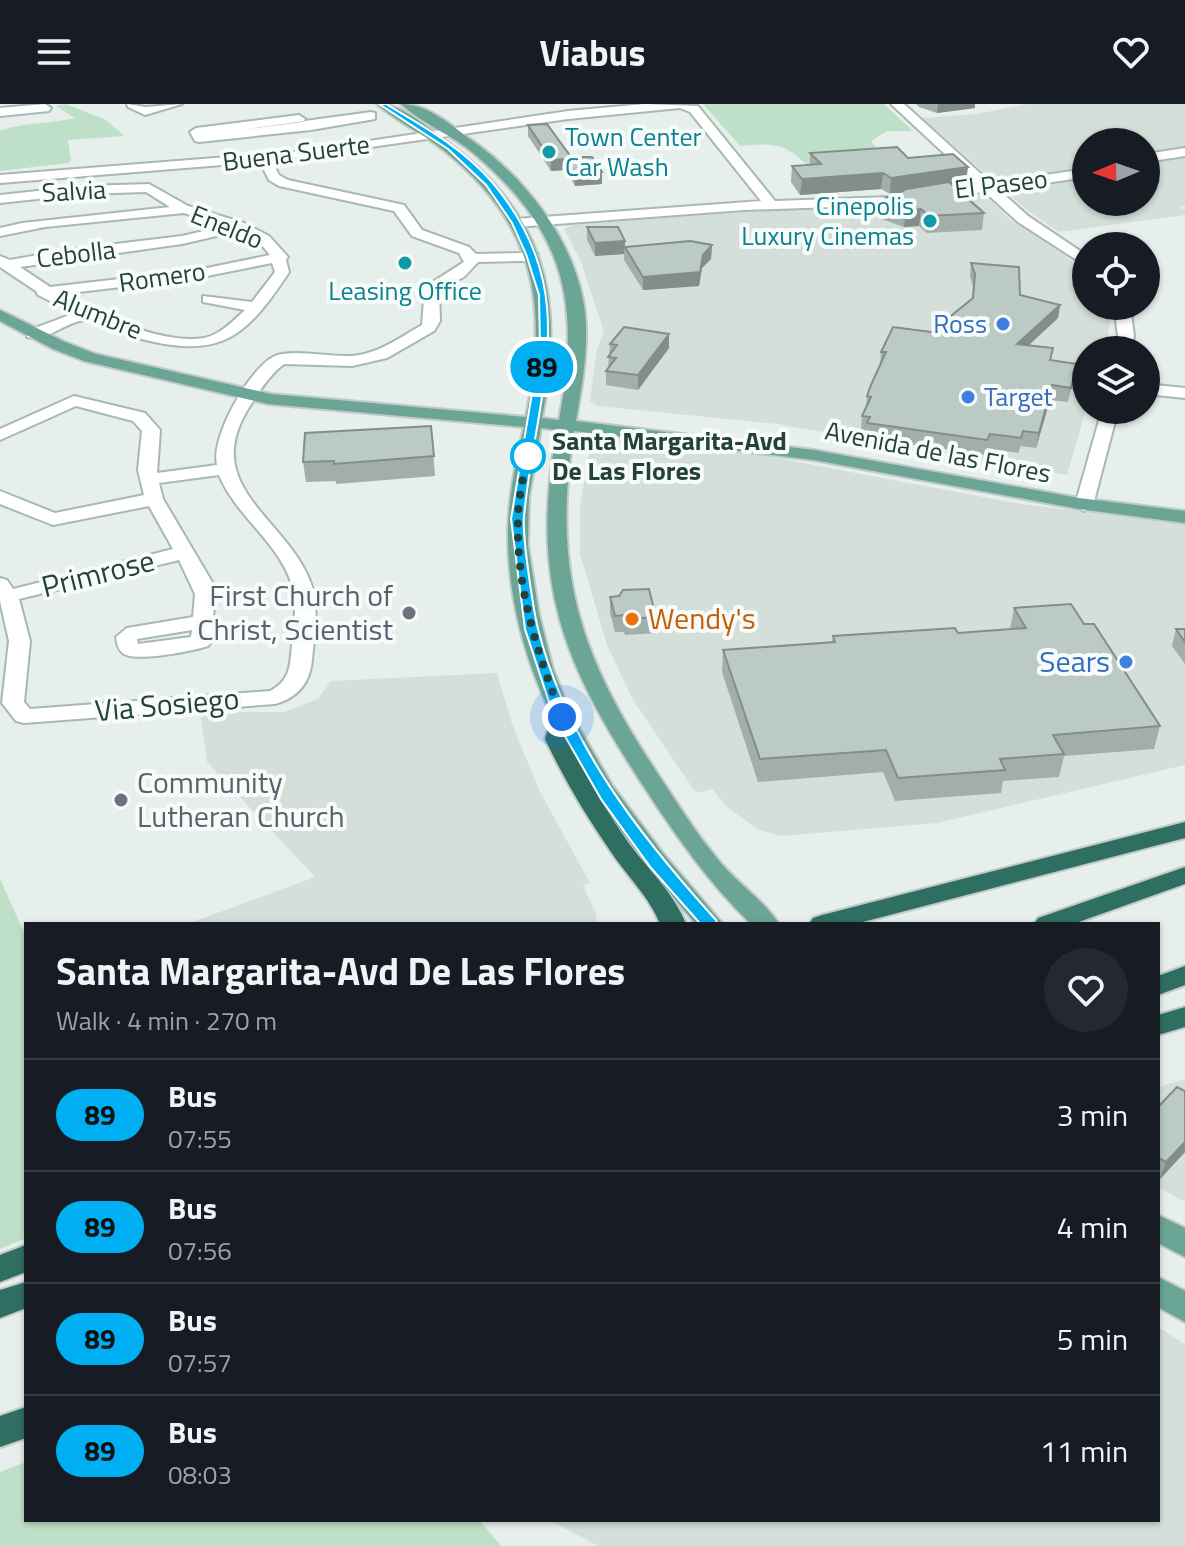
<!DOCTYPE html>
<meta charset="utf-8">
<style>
body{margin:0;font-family:"Titillium Web",sans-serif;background:#242831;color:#f1f3f6;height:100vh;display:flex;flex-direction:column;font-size:30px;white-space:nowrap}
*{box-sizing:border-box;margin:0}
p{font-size:26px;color:#9ea1a6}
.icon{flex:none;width:44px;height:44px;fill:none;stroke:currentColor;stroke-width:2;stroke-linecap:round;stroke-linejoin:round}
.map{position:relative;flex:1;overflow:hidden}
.drawer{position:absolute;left:24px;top:818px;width:1136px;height:600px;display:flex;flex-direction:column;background:#171b24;border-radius:0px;box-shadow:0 2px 6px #0004}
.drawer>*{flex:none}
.badge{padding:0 16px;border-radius:26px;font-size:28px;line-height:52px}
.needle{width:52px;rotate:268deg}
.fabs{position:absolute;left:1072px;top:24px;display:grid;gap:16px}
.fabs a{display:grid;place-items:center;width:88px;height:88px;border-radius:50%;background:#171b24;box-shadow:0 2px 6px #0004;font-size:40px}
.you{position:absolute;width:40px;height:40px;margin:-20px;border:6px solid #fff;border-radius:50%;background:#1a73e8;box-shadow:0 0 0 12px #1a73e833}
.map>.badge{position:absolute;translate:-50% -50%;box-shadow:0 0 0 4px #fff}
.round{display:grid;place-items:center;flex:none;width:84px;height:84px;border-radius:42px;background:#242831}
.summary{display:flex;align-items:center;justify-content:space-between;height:136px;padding:0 32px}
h1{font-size:38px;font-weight:700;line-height:60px}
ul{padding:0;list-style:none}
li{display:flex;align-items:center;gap:24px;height:112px;padding:0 32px;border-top:2px solid #363941}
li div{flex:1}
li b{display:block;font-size:30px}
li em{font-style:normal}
li .badge{min-width:88px;font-weight:700;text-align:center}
header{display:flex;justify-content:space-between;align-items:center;height:104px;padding:0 32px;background:#171b24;font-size:36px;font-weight:700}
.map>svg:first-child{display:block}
.built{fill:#d4dfda;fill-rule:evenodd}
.green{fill:#bfe0c8}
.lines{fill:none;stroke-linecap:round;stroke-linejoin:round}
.minor-casing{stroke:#a8b8b2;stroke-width:4}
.major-casing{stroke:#c2cac8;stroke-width:4}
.highway-casing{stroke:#c2cac8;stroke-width:4}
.minor{fill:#fff;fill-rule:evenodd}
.major{fill:#6aa596;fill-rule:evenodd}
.highway{fill:#2f6f62;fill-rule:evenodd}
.wall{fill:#a1aea9}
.shaded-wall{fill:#838d89}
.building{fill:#bbcac4;stroke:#838d89;stroke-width:2}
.line{fill:#00aff2;stroke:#fff;stroke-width:2}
.walk{stroke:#24423a;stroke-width:8;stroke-dasharray:0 14.4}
.culture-dot{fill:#0f9aa8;stroke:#f7fbf9;stroke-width:3}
.shop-dot{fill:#3f7fe0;stroke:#f7fbf9;stroke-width:3}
.stop-dot{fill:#fff;stroke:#00aff2;stroke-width:4}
.worship-dot{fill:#6b7280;stroke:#f7fbf9;stroke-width:3}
.food-dot{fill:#e8710a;stroke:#f7fbf9;stroke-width:3}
.labels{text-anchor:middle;stroke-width:8;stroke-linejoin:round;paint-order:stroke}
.far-culture-label{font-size:26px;fill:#0d838f;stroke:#f7fbf9;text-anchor:start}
.far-street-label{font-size:26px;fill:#24423a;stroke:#f7fbf9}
.far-shop-label{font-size:26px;fill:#366cbe;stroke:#f7fbf9;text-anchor:end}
.far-stop-label{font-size:26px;font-weight:bold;fill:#24423a;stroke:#f7fbf9;text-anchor:start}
.street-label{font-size:30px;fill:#24423a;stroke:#f7fbf9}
.worship-label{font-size:30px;fill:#5b616d;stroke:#f7fbf9;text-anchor:end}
.food-label{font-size:30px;fill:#c56008;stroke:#f7fbf9;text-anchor:start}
.shop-label{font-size:30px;fill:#366cbe;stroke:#f7fbf9;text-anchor:end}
</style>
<header><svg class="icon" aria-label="menu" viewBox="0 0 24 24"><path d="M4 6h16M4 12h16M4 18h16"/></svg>Viabus<svg class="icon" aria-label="heart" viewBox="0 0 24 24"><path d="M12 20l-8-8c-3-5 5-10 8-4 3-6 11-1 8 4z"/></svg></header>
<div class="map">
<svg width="1185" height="1442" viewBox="0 0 1185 1442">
<rect width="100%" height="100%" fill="#e6efeb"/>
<g class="built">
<path d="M1028 0H1185V101L1180 103 1185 106V111L1059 128 1028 107 922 14 976 10ZM1086 38H1146V98H1086Z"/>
<polygon points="975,90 985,92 1013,118 1059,146 1080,164 1086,170 1086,202 1107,202 1110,219 1105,246 1086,246 1086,306 1067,371 777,320 598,302 590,297 597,245 604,227 581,158 564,125 572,121"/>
<polygon points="606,332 740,347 1015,399 1185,421 1185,661 937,719 781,732 758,726 726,702 712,685 696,689 633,596 607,541 580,450 580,401 591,338"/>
<polygon points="497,569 512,620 539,686 590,779 583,782 596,809 597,820 187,820 315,773 207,658 200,608 284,608 318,595 331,577"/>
<polygon points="1185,975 1185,1098 1158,1083 1158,983"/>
<polygon points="1158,1223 1185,1240 1185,1442 598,1442 550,1416 1158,1416"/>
</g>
<g class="green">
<path d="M66 0 106 16 124 32 68 36 71 56 69 59 0 67V27C23 18 50 20 75 14L56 2Z"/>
<path d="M703 0H884L913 27H887L871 37 886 56 807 61C785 38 770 39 740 42Z"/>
<polygon points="0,775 26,833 26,1134 0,1145"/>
<polygon points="26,1358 26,1416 479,1416 501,1442 0,1442 0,1368"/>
</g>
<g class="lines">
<defs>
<g id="minor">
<polygon points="45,0 51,4 49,7 0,12 0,4"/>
<polygon points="127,0 146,3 182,0 145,11 128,3"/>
<path d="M645 0 698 2 775 97 890 93 977 80 891 0H904L991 79 1086 65V73L999 86 1028 112 1086 151V162L1018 118 985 88 929 93 890 101 744 106 516 123 509 119 516 115 761 97 690 8 680 4 568 15 272 57 279 71 288 76 404 101 422 126 469 143 476 150 522 149 531 146 538 150 525 157 478 158 464 173 439 185 440 217 434 227 387 254 352 262 284 260C271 269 258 289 250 302 198 382 285 413 310 477 320 501 314 531 312 556 310 579 297 594 275 600L24 619 16 617 2 599 9 537 0 497V474L7 476 13 485 173 445 149 402 53 421 0 400V387L55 409 144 391 138 366 142 327 133 317 76 302 0 336V325L74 292 145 309 160 326 157 369 217 361C210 333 251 262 275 252 292 245 330 253 349 252 377 251 399 234 422 221L425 183 464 158 459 149 412 132 394 107 279 82 269 76 260 58 0 79V71L303 47 568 7ZM219 371C236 412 277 437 291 478 298 498 294 520 292 540 290 561 291 576 270 587L30 605 24 598 30 537 19 495 179 456 195 490 193 513 127 524 116 533C117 540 118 546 124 550 138 558 192 547 208 542L211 538 215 490 212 478 163 395 159 379ZM192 526 191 533 138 540 137 535Z"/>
<polygon points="371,8 375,9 375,15 311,26 199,38 195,37 190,28 196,24 299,11 305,15 303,18 247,25"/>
<polygon points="1185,44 1185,52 1146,58 1146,50"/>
<path d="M149 80 188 102 244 119 269 132 288 153 286 156 289 168C240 244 213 255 126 231 114 227 97 215 86 216 66 217 48 238 27 233V227L75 209 38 191 36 187 0 163V152L10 156 66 146 182 132 225 122 184 109 45 123 0 132V124L22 119 170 103 146 88 84 90 0 99V91L84 82ZM238 127 259 138 270 151 197 166 50 183 20 163 182 140ZM272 159 275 168 252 198 203 192V198L245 206C234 216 220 231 204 234 164 241 96 211 62 190L197 174Z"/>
<polygon points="1114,202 1130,202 1134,232 1131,246 1115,246 1118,232"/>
<polygon points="1146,280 1185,284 1185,294 1146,290"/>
<polygon points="1102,306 1118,306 1093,401 1084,407 1075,401"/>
</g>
<g id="major">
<path d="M377 0C401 0 422 19 441 33 545 107 566 194 542 314L559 316C581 199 566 127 472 48 450 30 421 19 401 0 427 0 450 20 470 35 526 74 576 138 585 208 589 244 582 281 576 317L814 346 1079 394 1185 407V419L1079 405 814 356 574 327C551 470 581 555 660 673 678 700 695 728 716 753 734 777 763 795 779 820H751C709 779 678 735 646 686 563 560 529 479 557 326L541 324 529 393 528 441 539 510 553 565 569 606 612 681 662 748 723 820H696C600 708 506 580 508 425 509 391 516 356 524 323L268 300 84 257 53 245 0 217V206L65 238 96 250 271 290 526 313C549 201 536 119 442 45 422 29 396 17 377 0Z"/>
<polygon points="1158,1111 1185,1124 1185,1153 1158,1139"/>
<polygon points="1158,1173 1185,1187 1185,1218 1158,1203"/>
</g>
<g id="highway">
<path d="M562 606 573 613 567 635C585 671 605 705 628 738 648 765 674 789 686 820H660C650 794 627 772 611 748 586 712 564 675 545 635L551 613Z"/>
<polygon points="1185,718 1185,734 855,820 809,820 813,814 822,811"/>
<polygon points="1185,763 1185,780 1073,820 1034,820 1038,814"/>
<polygon points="1185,862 1185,881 1158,891 1158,872"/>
<polygon points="1185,903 1185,923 1158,931 1158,911"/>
<polygon points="26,1141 26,1168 0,1178 0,1151"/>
<polygon points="26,1178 26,1204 0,1214 0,1186"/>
<polygon points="26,1303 26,1334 0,1343 0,1312"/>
</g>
</defs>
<use href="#minor" class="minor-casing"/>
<use href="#major" class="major-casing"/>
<use href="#highway" class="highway-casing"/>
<use href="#minor" class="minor"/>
<use href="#major" class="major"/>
<use href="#highway" class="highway"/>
</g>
<g class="wall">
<polygon points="916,0 975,0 975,4 937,9 919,3"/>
<polygon points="528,21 571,53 602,68 602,80 575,82 566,66 551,67 528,32"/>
<polygon points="810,49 908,54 966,79 952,81 984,109 982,126 927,129 919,122 904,123 876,113 878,97 900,88 890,90 881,85 800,91 791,78 792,62 810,61"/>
<polygon points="587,123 625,137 625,143 712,141 711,155 702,164 699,182 643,186 624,156 624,150 595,152 587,136"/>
<polygon points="971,159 1020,191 1060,201 1058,214 1029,241 1051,256 1077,260 1068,298 1050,296 1036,344 1021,342 1018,349 987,344 985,351 865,334 866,327 861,326 862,312 866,303 867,292 880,262 881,248 931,228 972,194 973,183 970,173"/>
<polygon points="610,240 669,244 638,286 606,281 606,267 608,264"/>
<polygon points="431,322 435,372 336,380 336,377 306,378 303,358"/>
<polygon points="610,493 656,513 656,529 625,531 624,528 615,528 610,509"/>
<polygon points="1014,504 1084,520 1160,622 1154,645 1064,652 1059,673 1003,677 1001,689 895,697 883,668 758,678 722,568 723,546 832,538 833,532 958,529 1010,525"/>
<polygon points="1176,525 1185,525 1185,560 1172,542"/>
<polygon points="1158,1003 1185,1048 1160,1075 1158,1073"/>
</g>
<g class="shaded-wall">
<polygon points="938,0 975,0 975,4 937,9"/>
<polygon points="566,55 566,66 551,67 551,56"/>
<polygon points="968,63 966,79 903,88 901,86 901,88 890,90 891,74"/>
<polygon points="602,68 602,80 575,82 575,70"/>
<polygon points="883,69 881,85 800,91 802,75"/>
<polygon points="921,105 919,122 904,123 906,106"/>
<polygon points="625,137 624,150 595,152 595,139"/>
<polygon points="712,141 711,155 702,164 699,182 643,186 643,173 703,151"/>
<polygon points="1060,201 1058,214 1015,254 1017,240"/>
<polygon points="669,230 669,244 638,286 638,271"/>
<polygon points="1052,281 1050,296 1036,344 1039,329"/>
<polygon points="1185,1038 1185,1048 1160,1075 1166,1058"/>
</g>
<g class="building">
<polygon points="547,20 571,53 592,53 602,68 575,70 566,55 551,56 528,21"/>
<polygon points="897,43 908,54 953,50 968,63 891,74 883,69 802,75 792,62 821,60 810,49"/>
<polygon points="949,78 984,109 929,112 921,105 906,106 878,97 903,87 901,86"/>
<polygon points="587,123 618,123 625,137 595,139"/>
<polygon points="690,137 712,141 703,151 700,168 643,173 625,143"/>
<polygon points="971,159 1019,163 1020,191 1060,201 1017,240 1053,244 1050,256 1077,260 1071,284 1052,281 1039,329 1023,327 1021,334 990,330 987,336 867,319 870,313 862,312 871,293 867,292 871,281 886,248 881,248 893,223 931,228 973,194 975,170"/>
<polygon points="624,223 669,230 638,271 606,267 616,254 608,253 617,241 610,240"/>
<polygon points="431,322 434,352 334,360 334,357 303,358 305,329"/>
<polygon points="649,485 656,513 625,515 624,511 615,512 610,493 619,492 623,486"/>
<polygon points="1071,500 1084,520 1094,520 1160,622 1053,631 1064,650 1000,655 1005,666 898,674 886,646 760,655 723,546 835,538 833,532 955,524 958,529 1026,524 1014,504"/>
<polygon points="1176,525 1185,525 1185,538"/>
<polygon points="1177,983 1185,987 1185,1038 1166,1058 1158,1054 1158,1003"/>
</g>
<path class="line" d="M379 0H386C423 22 463 44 492 78 586 188 536 286 524 412 522 432 533 504 538 525 567 639 639 731 716 816L718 820 716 824H704L651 764 601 695 554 613 525 525 511 415 540 241 539 191 526 150 512 119 486 81 448 45Z"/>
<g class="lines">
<path class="walk" d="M528 352 529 343C525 367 518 392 518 416 516 484 538 551 562 613"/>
</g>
<g class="culture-dot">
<circle cx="549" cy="48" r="8"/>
<circle cx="930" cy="117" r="8"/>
<circle cx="405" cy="159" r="8"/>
</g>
<g class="shop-dot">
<circle cx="1003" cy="220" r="8"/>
<circle cx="968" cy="293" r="8"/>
<circle cx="1126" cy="558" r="8"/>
</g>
<circle class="stop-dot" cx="528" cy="352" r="16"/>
<g class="worship-dot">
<circle cx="409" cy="509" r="8"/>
<circle cx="121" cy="696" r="8"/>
</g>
<circle class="food-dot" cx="632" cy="515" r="8"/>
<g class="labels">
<g class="far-culture-label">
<text x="565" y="42">Town Center<tspan x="565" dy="30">Car Wash</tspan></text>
<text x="914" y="111" text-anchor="end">Cinepolis<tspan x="914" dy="30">Luxury Cinemas</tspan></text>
<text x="405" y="196" text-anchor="middle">Leasing Office</text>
</g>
<g class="far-street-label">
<text transform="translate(296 49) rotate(-7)" y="9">Buena Suerte</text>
<text transform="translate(1001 80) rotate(-7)" y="9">El Paseo</text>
<text transform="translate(74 87) rotate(-3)" y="9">Salvia</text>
<text transform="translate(227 123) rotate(22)" y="9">Eneldo</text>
<text transform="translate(76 150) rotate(-7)" y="9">Cebolla</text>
<text transform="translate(162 173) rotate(-8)" y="9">Romero</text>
<text transform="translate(98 210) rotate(22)" y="9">Alumbre</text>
<text transform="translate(938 348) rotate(11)" y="9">Avenida de las Flores</text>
</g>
<g class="far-shop-label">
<text x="987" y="229">Ross</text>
<text x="984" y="302" text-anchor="start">Target</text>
</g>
<g class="far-stop-label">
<text x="552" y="346">Santa Margarita-Avd<tspan x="552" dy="30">De Las Flores</tspan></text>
</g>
<g class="street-label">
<text transform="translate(98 470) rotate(-14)" y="10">Primrose</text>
<text transform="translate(167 601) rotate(-5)" y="10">Via Sosiego</text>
</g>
<g class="worship-label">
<text x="393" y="502">First Church of<tspan x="393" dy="34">Christ, Scientist</tspan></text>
<text x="137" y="689" text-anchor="start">Community<tspan x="137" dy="34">Lutheran Church</tspan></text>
</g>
<g class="food-label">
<text x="648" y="525">Wendy's</text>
</g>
<g class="shop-label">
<text x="1110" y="568">Sears</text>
</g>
</g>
</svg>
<div class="fabs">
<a><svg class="needle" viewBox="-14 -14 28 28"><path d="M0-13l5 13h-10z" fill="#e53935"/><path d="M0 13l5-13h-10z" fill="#9ea1a6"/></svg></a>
<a><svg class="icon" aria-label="locate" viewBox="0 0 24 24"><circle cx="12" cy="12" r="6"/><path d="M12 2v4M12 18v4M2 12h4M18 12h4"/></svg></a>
<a><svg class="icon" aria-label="layers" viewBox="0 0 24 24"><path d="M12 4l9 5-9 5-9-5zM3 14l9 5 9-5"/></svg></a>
</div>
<div class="you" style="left:562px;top:613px"></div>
<b class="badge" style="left:542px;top:263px;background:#00aff2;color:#111">89</b>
<section class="drawer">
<div class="summary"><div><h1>Santa Margarita-Avd De Las Flores</h1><p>Walk · 4 min · 270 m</p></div><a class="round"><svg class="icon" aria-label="heart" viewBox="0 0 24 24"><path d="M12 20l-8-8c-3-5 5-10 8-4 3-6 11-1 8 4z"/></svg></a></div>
<ul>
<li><span class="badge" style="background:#00aff2;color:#111">89</span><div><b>Bus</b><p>07:55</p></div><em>3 min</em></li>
<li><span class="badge" style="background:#00aff2;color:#111">89</span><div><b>Bus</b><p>07:56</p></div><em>4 min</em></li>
<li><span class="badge" style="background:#00aff2;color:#111">89</span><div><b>Bus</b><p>07:57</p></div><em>5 min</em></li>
<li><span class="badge" style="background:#00aff2;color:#111">89</span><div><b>Bus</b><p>08:03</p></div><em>11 min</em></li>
</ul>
</section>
</div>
